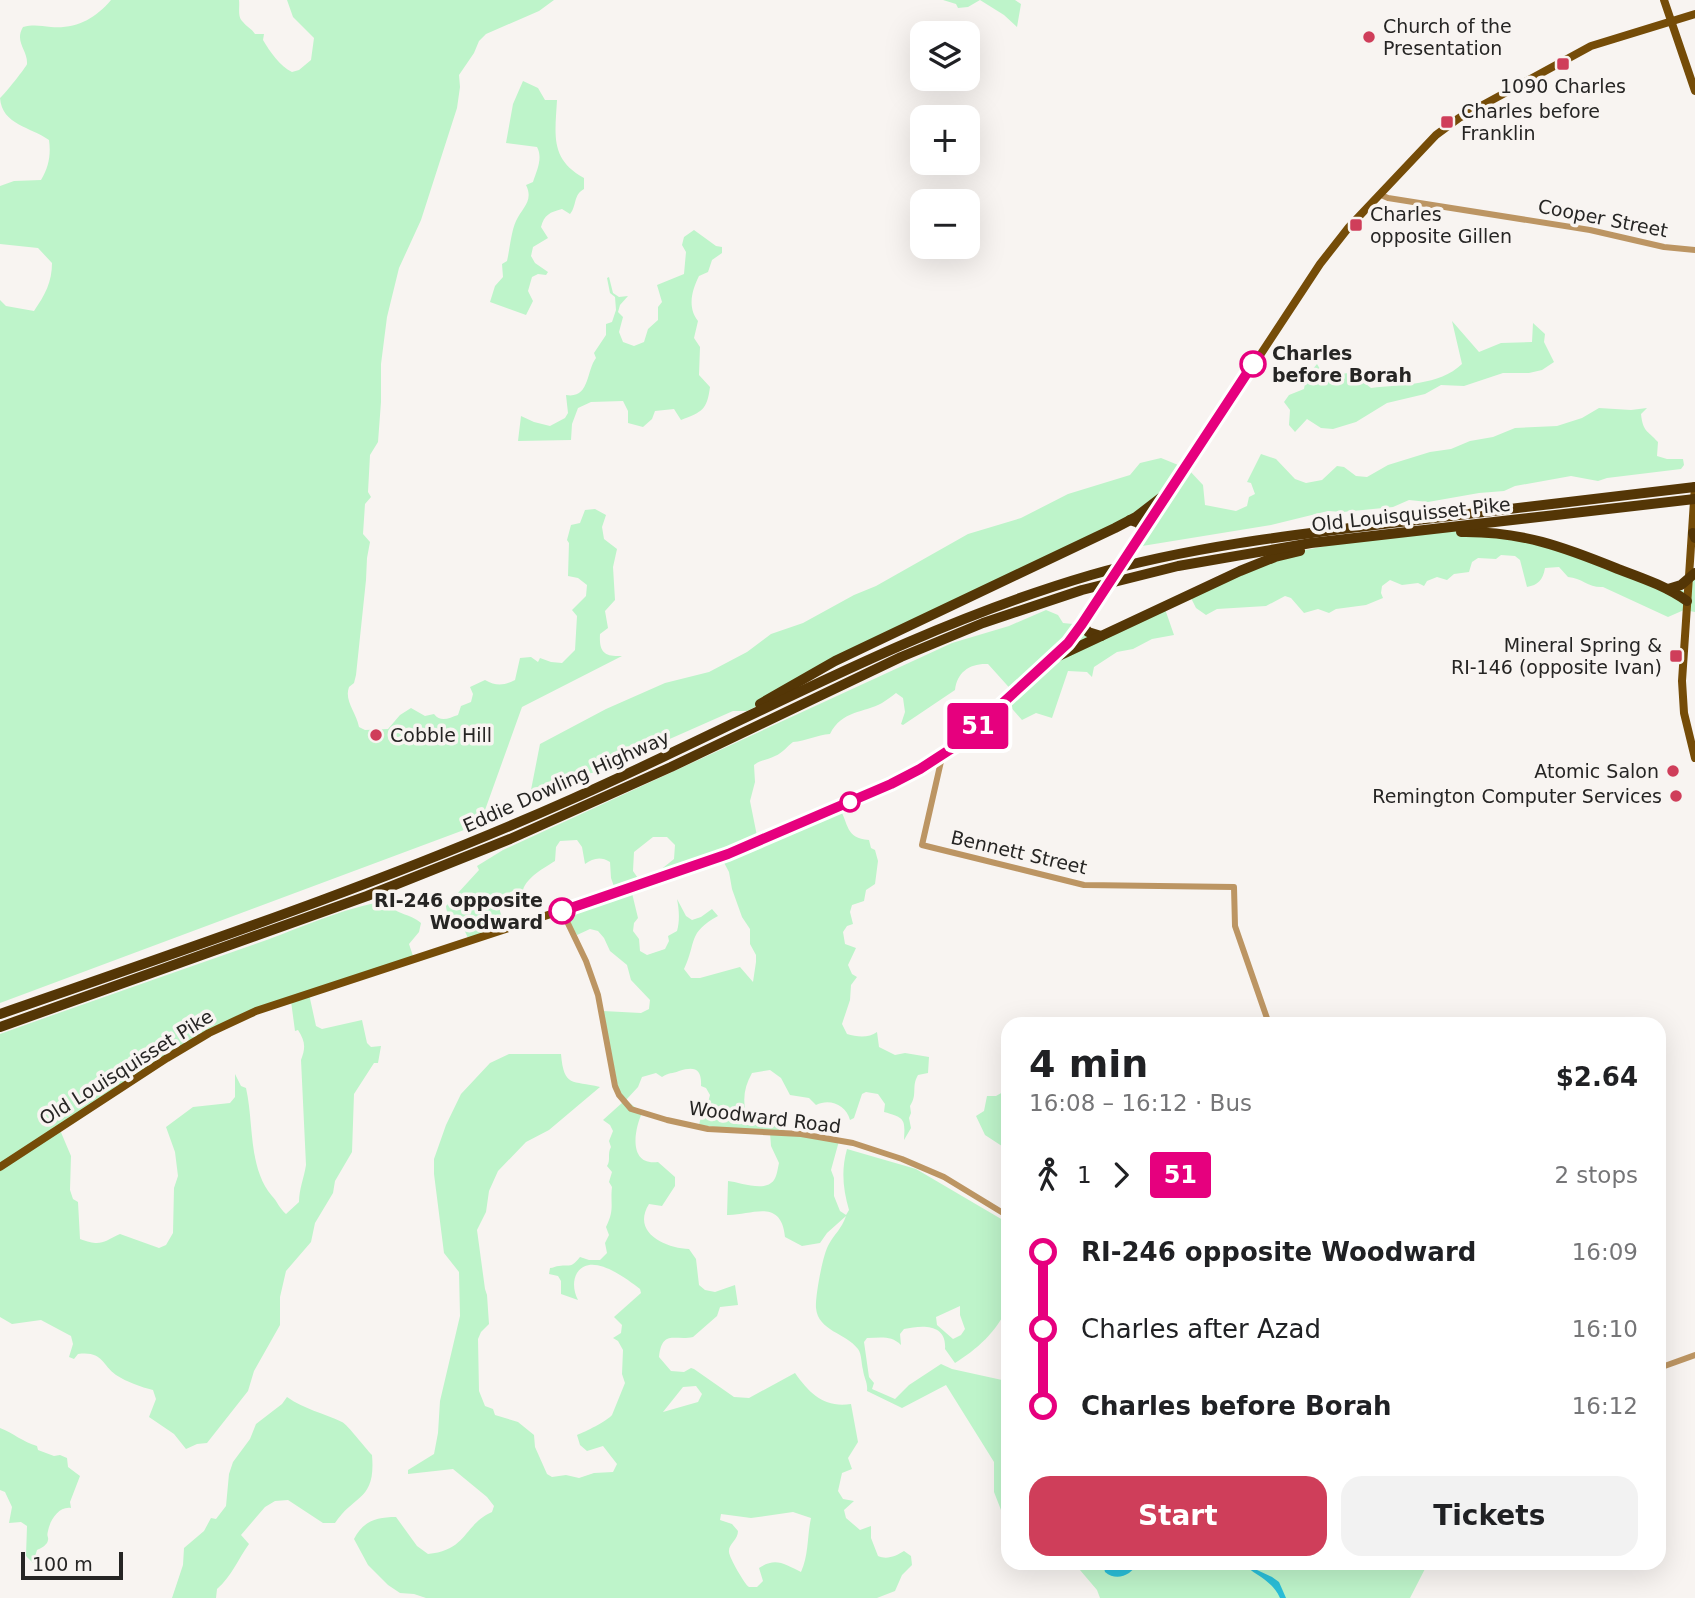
<!DOCTYPE html>
<meta charset="utf-8">
<style>
body{margin:0;font-family:"DejaVu Sans",sans-serif;background:#f2f2f2;color:#202124;height:100vh;display:flex;flex-direction:column;font-size:26px;white-space:nowrap}
*{box-sizing:border-box;margin:0}
p{font-size:23px;color:#757577}
.icon{flex:none;width:38px;height:38px;fill:none;stroke:currentColor;stroke-width:2;stroke-linecap:round;stroke-linejoin:round}
.map{position:relative;flex:1;overflow:hidden}
.panel{position:absolute;left:1001px;top:1017px;width:665px;height:553px;display:flex;flex-direction:column;background:#fff;border-radius:21px;box-shadow:0 7px 28px #0002}
.panel>*{flex:none}
.badge{padding:0 14px;border-radius:5px;font-size:24px;line-height:46px}
.controls{position:absolute;left:910px;top:21px;display:grid;gap:14px}
.controls a{display:grid;place-items:center;width:70px;height:70px;border-radius:14px;background:#fff;box-shadow:0 7px 28px #0002;font-size:35px}
.scale{position:absolute;left:21px;bottom:18px;width:102px;box-sizing:border-box;padding-left:7px;border:4px solid #262524;border-top:0;font-size:19px;line-height:24px;white-space:nowrap;color:#262524;-webkit-text-stroke:5px #f8f4f1;paint-order:stroke}
.map>.badge{position:absolute;translate:-50% -50%;box-shadow:0 0 0 4px #fff}
.legs{display:flex;align-items:center;gap:10px;height:77px;padding:0 28px;font-size:23px}
.legs p{margin-inline-start:auto}
.overview{display:flex;align-items:center;justify-content:space-between;height:119px;padding:0 28px}
h1{font-size:38px;font-weight:700;line-height:52px}
.button{display:flex;gap:14px;margin-top:auto;padding:14px 28px}
.button a{flex:1;height:80px;border-radius:21px;background:#cf3e5a;color:#fff;font-size:28px;font-weight:700;line-height:80px;text-align:center}
.button a+a{background:#f2f2f2;color:#202124}
ul{padding:0 28px;list-style:none}
li{display:flex;align-items:center;gap:24px;height:77px;font-size:26px}
li i{display:grid;place-items:center;width:10px;height:100%;margin:0 9px;background:currentColor}
li i::after{content:'';width:18px;height:18px;margin:-9px;border:5px solid;border-radius:50%;background:#fff}
li p{margin-inline-start:auto}
li:first-child i{background:linear-gradient(#0000 50%,currentColor 0)}
li:last-child i{background:linear-gradient(currentColor 50%,#0000 0)}
.map>svg:first-child{display:block}
.green{fill:#bef4ca;fill-rule:evenodd}
.water{fill:#2abfd9}
.lines{fill:none;stroke-linecap:round;stroke-linejoin:round}
.minor{stroke:#bc9563;stroke-width:6}
.major{stroke:#754c08;stroke-width:8}
.highway{stroke:#543606;stroke-width:10}
.line-1-casing{stroke:#fff;stroke-width:16}
.line-1{stroke:#e6007e;stroke-width:10}
.poi-dot{fill:#cf3e5a;stroke:#f8f4f1;stroke-width:2.5}
.stop-1-dot{fill:#fff;stroke:#e6007e;stroke-width:3.5}
.labels{text-anchor:middle;stroke-width:7;stroke-linejoin:round;paint-order:stroke}
.poi-label{font-size:19px;fill:#262524;stroke:#f8f4f1;text-anchor:start}
.street-label{font-size:19px;fill:#262524;stroke:#f8f4f1}
.stop-label{font-size:19px;font-weight:bold;fill:#262524;stroke:#f8f4f1;text-anchor:start}
</style>
<div class="map">
<svg width="1695" height="1598" viewBox="0 0 1695 1598">
<rect width="100%" height="100%" fill="#f8f4f1"/>
<g class="green">
<path d="M111 0H239C240 7 237 17 243 22 247 27 251 28 255 34H264L263 40C270 52 280 66 292 72L299 70 311 60 314 38 293 17 287 0H554L539 11 486 34 479 41 474 53 459 75 460 87 457 108 421 220 399 268 387 317 381 364V402L378 442 370 455 368 492 371 497 365 504 363 534 370 542 367 558 366 580 356 675 354 683 349 687C344 701 356 712 359 727L365 730 388 729 400 715 411 708 425 716 434 714C441 723 449 718 458 715L461 706 471 702 473 694 470 687 485 680C496 686 503 686 515 680L520 658 531 657 538 662 540 658 551 662 562 663 575 650 577 616 572 610 586 596 587 585 578 578 568 576 569 543 567 540 571 525 580 523 585 510 595 509 606 515 602 527 604 539 617 549 613 567 615 600 605 611 608 628 600 634C599 652 604 657 622 656L522 707 480 824 0 1003V300L6 306 34 311C45 295 52 282 52 263L38 248 0 244V186L14 181 41 180C49 167 51 154 49 140 31 127 2 125 0 98 4 95 27 66 27 64 28 50 14 42 23 27 34 24 41 26 51 27 76 29 95 19 111 0Z"/>
<polygon points="943,0 1015,0 1021,4 1017,27 1004,15 980,0 968,7 958,8 956,4"/>
<path d="M523 81 538 88 545 100H557C555 136 550 159 584 178V189C573 195 577 206 570 214L562 209C550 212 544 215 541 227L548 238 533 247 531 256 535 263 548 272 546 275 538 274 532 277 528 291 533 301 526 315 490 302 495 286 503 277 502 264 507 261C510 248 511 232 516 221 522 208 534 201 526 185L533 182C537 170 543 158 537 147L506 143 513 104Z"/>
<path d="M694 230 716 246 722 247V253L712 260 708 272 699 276C692 290 687 307 698 321L694 338 700 347 699 375 710 387C707 410 702 412 681 420L674 409 655 411 652 419 643 427 628 423V411L623 401 591 402 578 408 572 424 571 440 518 441 521 416 534 422 550 426 565 418 568 413 566 395C590 399 586 371 596 358L594 353 606 335V324L612 322 616 310 615 297 610 293 607 278 609 277 613 293 619 297 628 296 620 305 618 312 623 317 619 332 623 342 634 346 644 342 648 329 658 320V307L662 302 657 285 684 274 686 252 682 245 684 237Z"/>
<path d="M1452 321 1479 352 1501 343 1532 342 1533 323 1545 334 1544 342 1554 362 1542 370 1529 373H1503L1464 386 1441 385 1425 394 1387 403 1356 422 1333 429 1321 428 1307 419 1295 432 1289 425 1290 410 1284 402 1289 395 1304 389 1306 377 1317 364 1323 374 1328 376 1361 371 1366 376V384L1371 388C1402 384 1439 386 1462 364Z"/>
<path d="M1599 408 1631 410 1647 408 1641 414C1643 432 1647 430 1658 442L1657 456 1667 459H1683L1684 465 1681 469 1607 478 1598 481 1571 476 1515 486 1504 491 1479 493 1428 502 1409 500 1393 507 1343 512 1328 511 1271 525 1136 547 1145 526 1144 519 1140 518 1063 551 747 711H733L595 772 553 784 530 795 540 744 606 709 665 683 709 672 747 652 771 634 803 623 854 595 876 586 968 534 1021 518 1068 494 1130 475 1140 463 1161 458 1188 469 1203 485 1205 505 1236 511 1247 506 1249 497 1255 494 1251 483 1247 482 1261 454 1276 459 1295 479 1306 483 1322 480 1337 466 1344 467 1356 476 1367 477 1388 465 1430 452 1451 449 1470 441 1493 437 1515 428 1557 426 1582 418Z"/>
<path d="M1439 530 1502 533 1684 591 1695 569V612L1684 610 1668 617 1603 587C1589 588 1582 578 1568 577L1559 567 1545 568C1543 580 1538 585 1527 587L1520 560 1515 556 1501 555 1496 559 1478 558 1472 562 1469 572 1454 574 1447 580 1437 577 1427 581 1424 586 1418 583 1402 585 1390 580 1382 586 1381 593 1383 598 1366 605 1336 609 1329 613 1318 609 1304 613 1291 598 1285 596 1266 606 1217 609 1206 615 1196 608 1189 594 1275 556 1346 542Z"/>
<path d="M1165 609 1174 635 1152 639 1133 649 1117 652 1094 667 1092 677 1087 672 1068 671 1052 718 1036 713 1022 720 1007 703 1015 694 988 664C970 663 957 672 955 690L903 725 901 724 905 712 903 698 896 693C892 696 887 700 882 703 864 713 842 710 830 734 817 735 806 741 793 742 787 746 783 753 775 756 768 760 762 759 754 765L755 782 750 801 758 841 839 807C849 824 845 838 869 840L871 848 875 850 878 861 875 884 866 890 864 901 852 905 850 912 853 924 847 926 843 932 845 944 856 948 848 965 852 974 857 977 851 985 850 1000 842 1024 847 1034C857 1037 869 1038 877 1032L879 1047 895 1055 905 1053 929 1057 928 1073 918 1075C911 1087 918 1094 910 1106L911 1113 909 1118 911 1128 904 1140C905 1120 906 1118 884 1112L885 1104 878 1094 866 1092 862 1094 854 1118 850 1120C846 1105 830 1098 816 1105L809 1098 790 1095 781 1078 770 1070 752 1073C744 1087 742 1101 747 1116L756 1120 782 1118 785 1132 839 1141 831 1170 834 1178V1196L840 1211 846 1215 849 1210C843 1189 841 1171 847 1149L916 1169 1008 1223C1008 1239 1012 1295 1007 1307 998 1331 976 1350 955 1363L945 1349C947 1323 922 1325 904 1329L900 1334 901 1345C891 1335 880 1338 867 1338L864 1342 869 1377 874 1383 872 1389 895 1399 909 1385 941 1364 952 1369 1002 1380 1008 1379V1528L994 1492V1462L946 1385 902 1408 867 1391C868 1383 864 1378 863 1370 861 1363 862 1355 858 1349 846 1333 818 1331 816 1308 815 1297 823 1253 829 1244 835 1233 841 1230 846 1216L827 1233 820 1243 802 1246 785 1237C781 1197 751 1216 727 1215L728 1181C740 1182 765 1193 774 1180 777 1176 778 1167 779 1163L771 1146 770 1133 699 1125C702 1111 707 1108 710 1095L706 1088 701 1086C702 1068 694 1066 679 1071 672 1074 669 1072 662 1077L656 1073 642 1077 638 1087 626 1100 642 1113C634 1130 628 1166 658 1162L675 1177V1186L662 1206 649 1204C631 1233 666 1248 689 1249L696 1259 699 1285 705 1290 715 1292 735 1285 738 1305 720 1307 717 1316 693 1337C675 1341 662 1329 659 1357L671 1371 684 1372 691 1368 694 1369 734 1397 749 1398 795 1373C810 1394 824 1408 851 1404L858 1442 848 1458 852 1469 842 1473 838 1491 843 1499 854 1501 844 1510 846 1518 860 1530 871 1526V1538L878 1556C887 1560 896 1556 904 1551L911 1556 912 1565 902 1575 895 1591 877 1598H426L414 1594 400 1593 388 1585 368 1565 354 1539C363 1521 377 1517 396 1517L417 1546 428 1554C468 1550 463 1525 492 1512L494 1506 487 1497 453 1469 408 1474V1470L434 1454 438 1433 440 1401 460 1316 459 1272 444 1253 434 1174V1159L446 1125 461 1094 490 1063 509 1054H561C564 1088 572 1080 600 1087L549 1130 526 1142 498 1171 489 1191 486 1212 477 1230 485 1289 487 1295 489 1324 481 1332 478 1339 479 1391 485 1406 493 1409 495 1415 518 1422 534 1435 535 1447 547 1474 552 1477 566 1475 579 1478 594 1473 613 1472 617 1464 603 1446 587 1451 580 1445 577 1435C585 1432 607 1421 612 1415L625 1383 622 1374 623 1350 618 1341 613 1338 621 1333 622 1325 614 1317 641 1293 640 1289C627 1279 591 1251 577 1273 572 1282 574 1292 578 1300L561 1294V1281L558 1276 549 1274 550 1268C553 1268 556 1266 559 1266 571 1264 570 1269 580 1257L589 1260H600L607 1253 605 1243 609 1235 606 1227C615 1209 610 1204 612 1187L609 1182 612 1172 607 1166C611 1160 607 1154 611 1147L609 1141 613 1131 610 1125 603 1120 623 1102 619 1093 603 1011 641 1013 649 1009 650 1000 631 980 627 965 610 951 604 938 598 931 590 929 577 935 563 914 616 892 611 878 610 862C601 856 593 858 585 864L582 847 577 840 560 841 556 847 555 861C544 868 527 877 523 890 511 887 499 900 500 911 501 916 505 923 507 928L469 941C467 936 465 929 460 925 453 918 447 918 446 906L479 870 477 866 503 850 952 643 1009 626 1046 610 1058 615 1063 623 1083 625 1085 636H1098ZM653 837H667L675 845 674 859 659 871 660 878 721 857 729 872 732 889 742 917 750 929V944L756 955V962L753 982 740 967 700 978H691L684 969C697 942 687 933 718 916L712 909 701 917 692 920 686 916 677 899C679 909 680 921 677 931L668 936 669 941 665 949 647 955 640 951 639 939 633 931 634 923 638 918 631 889 642 884 633 871 634 852ZM960 1306V1315L965 1329 961 1335 953 1339 937 1325 936 1317ZM696 1386 702 1394 698 1402 663 1412 683 1387ZM793 1512 811 1518C807 1536 809 1554 801 1572 784 1564 776 1557 759 1568L763 1581 757 1587H749C745 1585 729 1557 729 1552 728 1544 738 1540 738 1531L732 1524 720 1520 721 1514 751 1518Z"/>
<path d="M386 901C394 915 410 913 421 923L419 932 409 944 414 959 309 994 316 1026 322 1029 362 1020 367 1043 371 1047 381 1046 378 1063H374L354 1094 352 1152 335 1181 333 1193 315 1223 311 1242 286 1271 280 1297V1325L254 1371 248 1391 207 1443 197 1444 186 1449 174 1434 149 1417 156 1399 153 1390C141 1387 127 1382 116 1375 101 1364 103 1351 78 1354L74 1359 69 1357 73 1344 71 1336 41 1320 12 1324 0 1317V1034C86 1003 172 973 258 943 301 928 342 908 386 901ZM291 1001 295 1031 298 1030C305 1041 306 1047 301 1060L306 1165C304 1178 299 1189 299 1202L286 1214C279 1208 277 1201 272 1196 248 1168 254 1123 246 1088L241 1086 235 1074V1097L230 1103 193 1107 166 1127 175 1152 178 1176 174 1188 173 1233 166 1245 159 1248 120 1234C103 1242 101 1247 80 1239L78 1202 73 1199 70 1190 71 1156 60 1130 221 1027Z"/>
<polygon points="1003,1092 1008,1097 1008,1150 985,1135 976,1116 984,1111 987,1096 996,1096"/>
<path d="M287 1397C304 1409 323 1413 342 1422 348 1425 365 1448 372 1455 376 1501 354 1494 335 1523H323L288 1500 275 1501 265 1507 241 1535 249 1544C238 1559 232 1576 217 1589L216 1598H172L183 1565 184 1548 204 1531 211 1518 216 1519 226 1506 229 1474 233 1462 250 1439 256 1424 282 1404Z"/>
<path d="M0 1428C13 1433 23 1442 37 1446L38 1450 54 1456 60 1455 67 1458 68 1467 80 1476 70 1502 71 1508C59 1506 50 1520 48 1531 46 1538 50 1536 47 1543 44 1547 41 1548 37 1550L33 1563 26 1556 27 1526 21 1522 9 1523 12 1507 5 1492 0 1490Z"/>
<polygon points="1074,1563 1355,1563 1382,1566 1384,1563 1428,1563 1410,1598 1100,1598 1097,1590"/>
</g>
<g class="water">
<path d="M1103 1563H1138C1131 1575 1117 1582 1105 1572Z"/>
<path d="M1242 1563 1272 1577 1279 1582 1286 1598H1280C1272 1580 1256 1576 1242 1563Z"/>
</g>
<g class="lines">
<g class="minor">
<polyline points="1381,195 1388,198 1590,230 1664,247 1695,250"/>
<polyline points="942,757 922,845 1084,885 1234,887 1235,926 1269,1024"/>
<polyline points="562,911 586,961 598,995 615,1086 619,1095 631,1109 667,1120 708,1129 801,1134 853,1143 902,1159 944,1177 1008,1216"/>
<polyline points="1659,1368 1695,1355"/>
</g>
<g class="major">
<polyline points="1664,0 1695,91"/>
<polyline points="1695,486 1682,681 1684,713 1695,758"/>
<polyline points="0,1167 167,1058 209,1033 256,1011 703,864 891,784 931,763 957,745 1067,643 1087,618 1320,264 1349,227 1436,135 1459,118 1591,46 1695,14"/>
</g>
<g class="highway">
<polyline points="1130,520 1139,523 1143,532"/>
<path d="M1461 532C1521 531 1564 547 1618 569 1642 578 1666 586 1687 601"/>
<polyline points="1693,533 1695,538"/>
<polyline points="1668,589 1681,585 1695,573"/>
<polyline points="1082,624 1088,632 1101,636"/>
<polyline points="1050,660 1240,571 1275,557 1300,551"/>
<polyline points="760,704 835,661 1115,528 1136,517 1171,490"/>
<path d="M0 1014C192 947 386 882 572 799 744 723 909 628 1091 575 1189 547 1291 535 1392 523 1493 511 1594 499 1695 487"/>
<polyline points="0,1027 367,896 510,839 671,767 901,657 983,623 1082,590 1178,566 1311,543 1695,499"/>
</g>
</g>
<g class="lines">
<defs>
<polyline id="line-1" points="562,911 728,854 891,784 920,769 957,745 1068,643 1082,624 1253,364"/>
</defs>
<use href="#line-1" class="line-1-casing"/>
<use href="#line-1" class="line-1"/>
</g>
<g class="poi-dot">
<circle cx="1369" cy="37" r="7"/>
<rect x="1556" y="57" width="14" height="14" rx="3.5"/>
<rect x="1440" y="115" width="14" height="14" rx="3.5"/>
<rect x="1349" y="218" width="14" height="14" rx="3.5"/>
<rect x="1669" y="649" width="14" height="14" rx="3.5"/>
<circle cx="376" cy="735" r="7"/>
<circle cx="1673" cy="771" r="7"/>
<circle cx="1676" cy="796" r="7"/>
</g>
<g class="stop-1-dot">
<circle cx="1253" cy="364" r="12"/>
<circle cx="850" cy="802" r="9"/>
<circle cx="562" cy="911" r="12"/>
</g>
<g class="labels">
<g class="poi-label">
<text x="1383" y="33">Church of the<tspan x="1383" dy="22">Presentation</tspan></text>
<text x="1563" y="93" text-anchor="middle">1090 Charles</text>
<text x="1461" y="118">Charles before<tspan x="1461" dy="22">Franklin</tspan></text>
<text x="1370" y="221">Charles<tspan x="1370" dy="22">opposite Gillen</tspan></text>
<text x="1662" y="652" text-anchor="end">Mineral Spring &amp;<tspan x="1662" dy="22">RI-146 (opposite Ivan)</tspan></text>
<text x="390" y="742">Cobble Hill</text>
<text x="1659" y="778" text-anchor="end">Atomic Salon</text>
<text x="1662" y="803" text-anchor="end">Remington Computer Services</text>
</g>
<g class="street-label">
<text transform="translate(1603 218) rotate(11)" y="7">Cooper Street</text>
<text transform="translate(1411 514) rotate(-6)" y="7">Old Louisquisset Pike</text>
<text transform="translate(566 781) rotate(-24)" y="7">Eddie Dowling Highway</text>
<text transform="translate(1019 852) rotate(13)" y="7">Bennett Street</text>
<text transform="translate(126 1067) rotate(-32)" y="7">Old Louisquisset Pike</text>
<text transform="translate(765 1117) rotate(7)" y="7">Woodward Road</text>
</g>
<g class="stop-label">
<text x="1272" y="360">Charles<tspan x="1272" dy="22">before Borah</tspan></text>
<text x="543" y="907" text-anchor="end">RI-246 opposite<tspan x="543" dy="22">Woodward</tspan></text>
</g>
</g>
</svg>
<div class="controls">
<a><svg class="icon" aria-label="layers" viewBox="0 0 24 24"><path d="M12 4l9 5-9 5-9-5zM3 14l9 5 9-5"/></svg></a>
<a>+</a>
<a>−</a>
</div>
<div class="scale">100 m</div>
<b class="badge" style="left:978px;top:726px;background:#e6007e;color:#fff">51</b>
<section class="panel">
<div class="overview"><div><h1>4 min</h1><p>16:08 – 16:12 · Bus</p></div><b>$2.64</b></div>
<div class="legs"><svg class="icon" aria-label="walk" viewBox="0 0 24 24"><circle cx="13" cy="4" r="2"/><path d="M13 8l-2 6 4 7M11 14l-3 7M7 12l3-4h3l4 4"/></svg>1<svg class="icon" aria-label="forward" viewBox="0 0 24 24"><path d="M9 5l7 7-7 7"/></svg><b class="badge" style="background:#e6007e;color:#fff">51</b><p>2 stops</p></div>
<ul>
<li><i style="color:#e6007e"></i><b>RI-246 opposite Woodward</b><p>16:09</p></li>
<li><i style="color:#e6007e"></i><span>Charles after Azad</span><p>16:10</p></li>
<li><i style="color:#e6007e"></i><b>Charles before Borah</b><p>16:12</p></li>
</ul>
<div class="button"><a>Start</a><a>Tickets</a></div>
</section>
</div>
